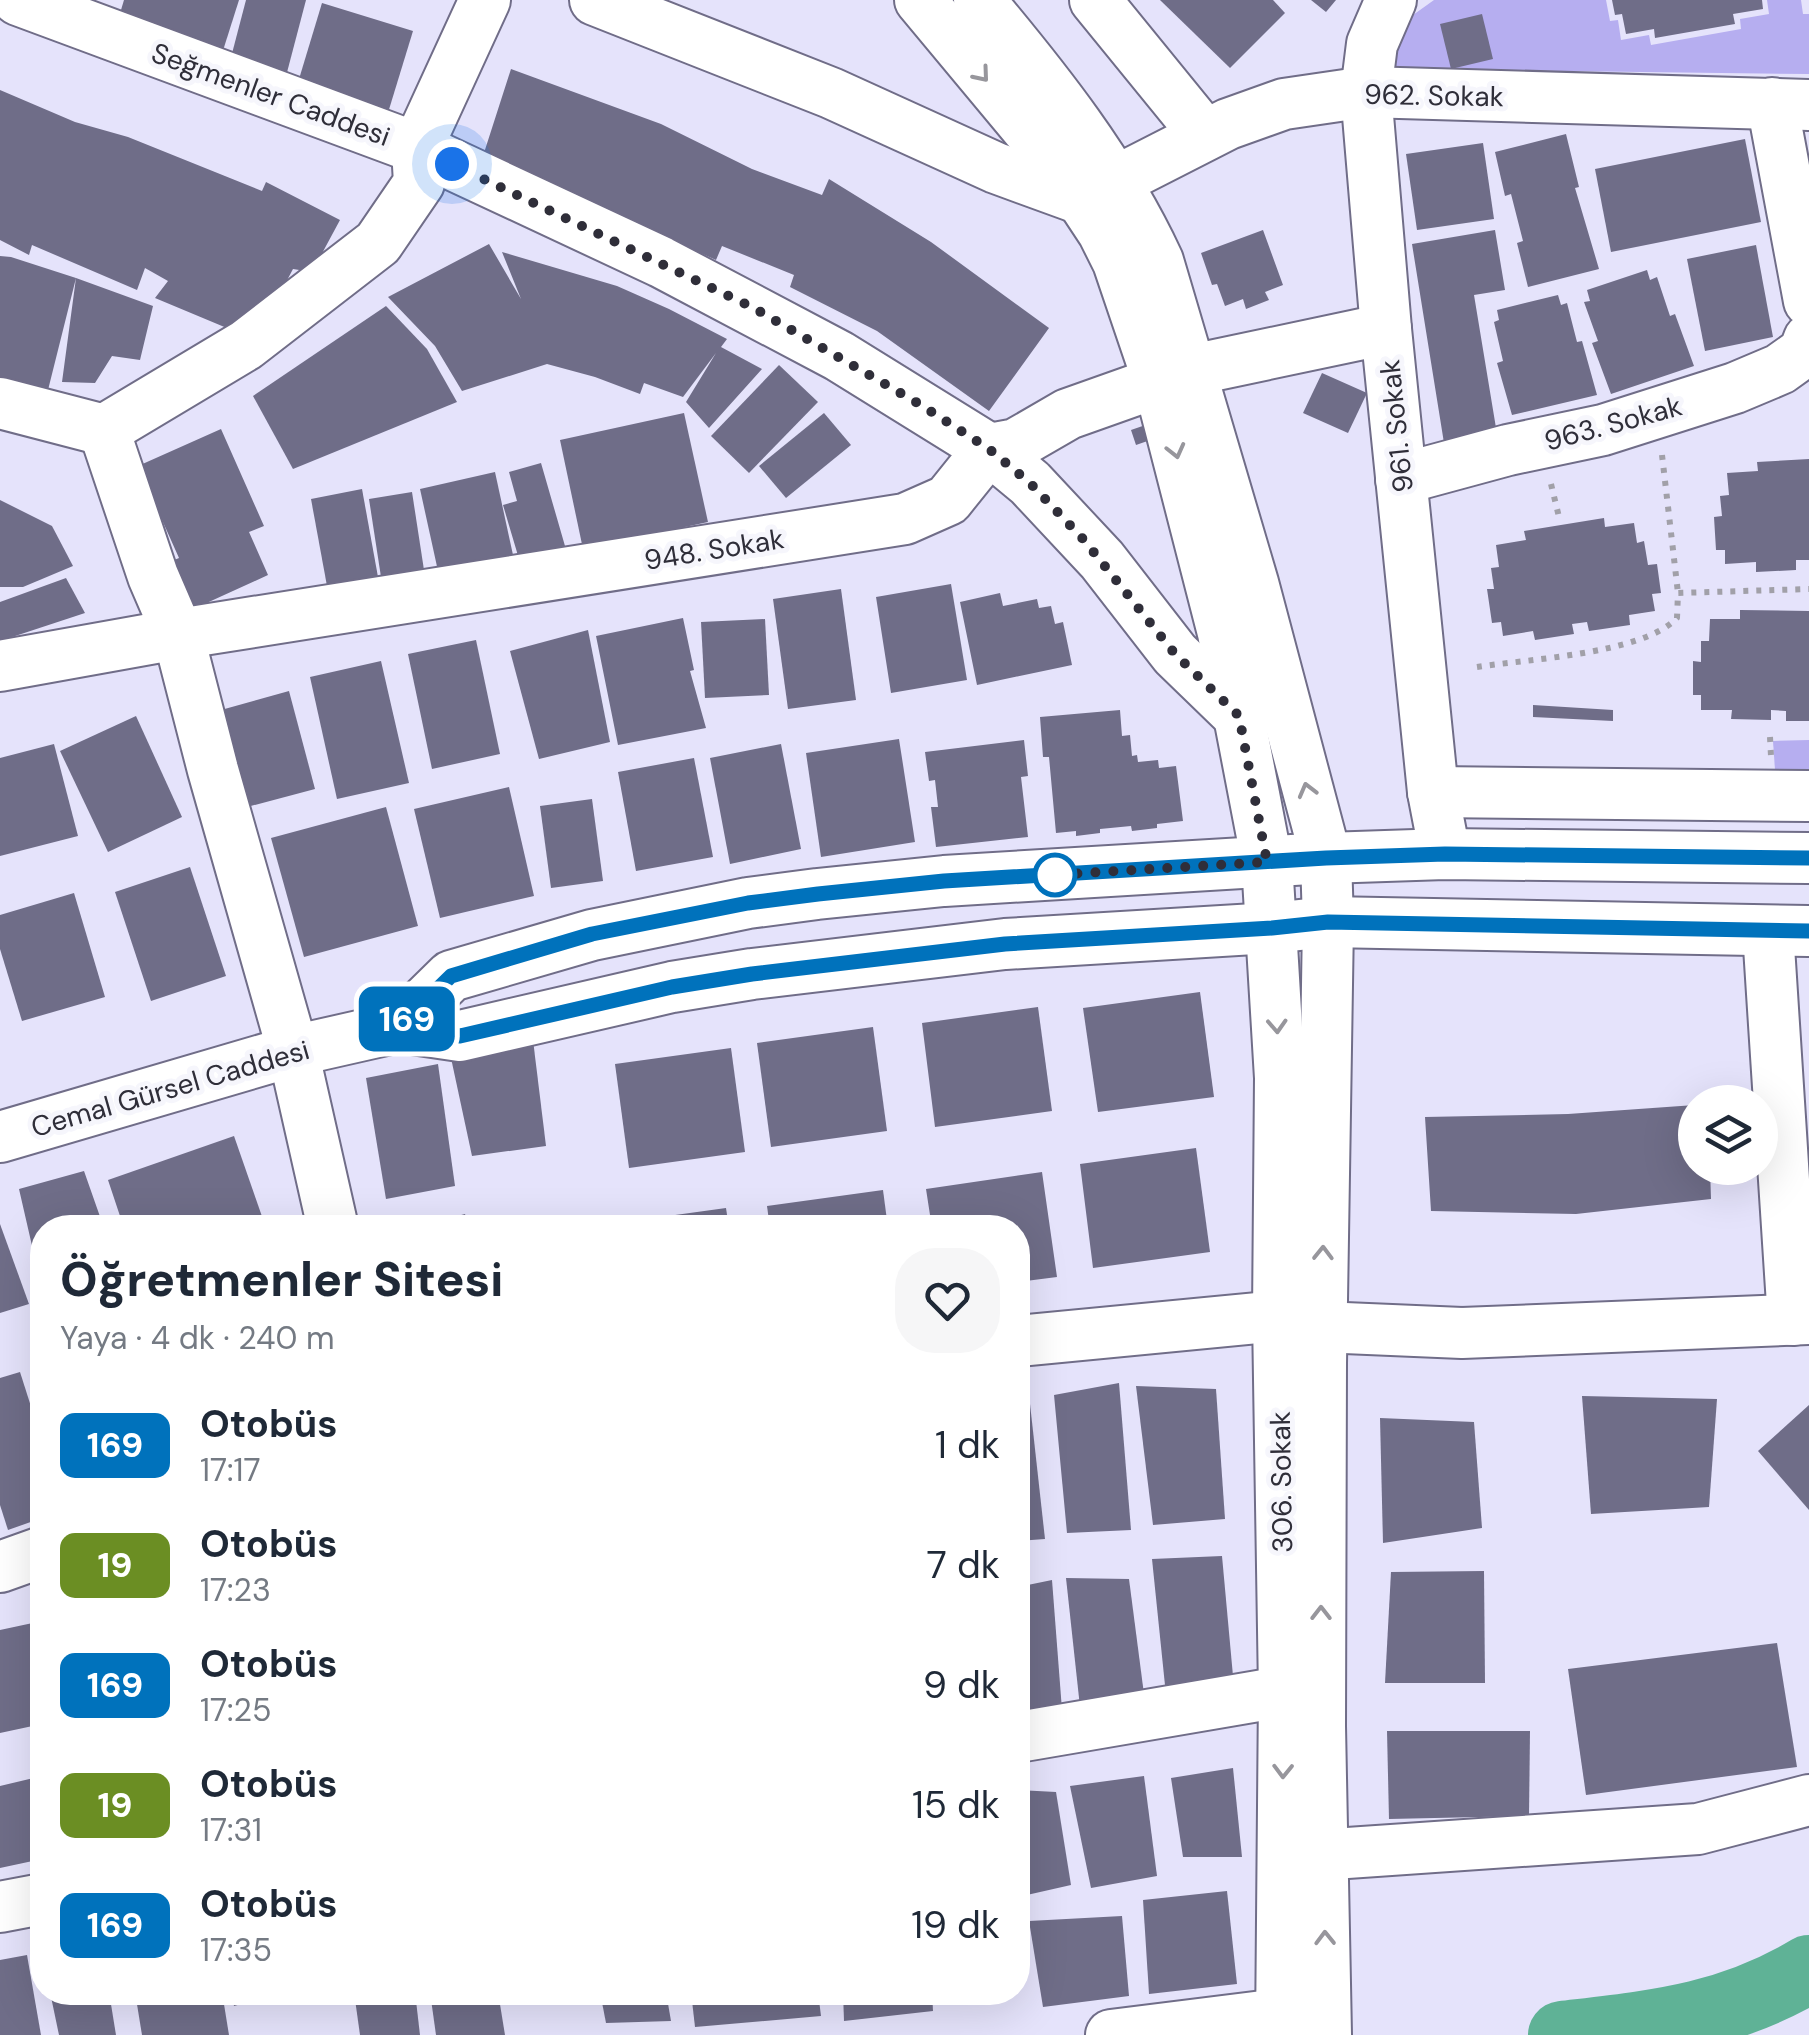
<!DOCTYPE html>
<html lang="tr">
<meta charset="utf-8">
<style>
body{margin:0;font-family:"DM Sans",sans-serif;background:#f6f6f7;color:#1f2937;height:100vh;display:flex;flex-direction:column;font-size:38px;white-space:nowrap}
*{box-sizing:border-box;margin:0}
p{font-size:32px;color:#747a83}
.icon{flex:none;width:55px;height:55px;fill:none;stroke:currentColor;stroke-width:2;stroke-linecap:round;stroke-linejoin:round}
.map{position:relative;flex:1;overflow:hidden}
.drawer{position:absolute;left:30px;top:1215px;width:1000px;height:790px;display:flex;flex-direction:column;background:#fff;border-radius:40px;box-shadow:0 10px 40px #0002}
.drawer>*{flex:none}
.badge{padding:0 20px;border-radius:15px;font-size:35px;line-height:65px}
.fabs{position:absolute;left:1678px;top:1085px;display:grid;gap:20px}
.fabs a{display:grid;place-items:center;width:100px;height:100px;border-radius:50%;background:#fff;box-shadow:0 10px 40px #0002;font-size:50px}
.you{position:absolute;width:50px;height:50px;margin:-25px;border:8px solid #fff;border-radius:50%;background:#1a73e8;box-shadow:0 0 0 15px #1a73e833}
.map>.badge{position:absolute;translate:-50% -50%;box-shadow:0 0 0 5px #fff}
.round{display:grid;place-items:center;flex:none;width:105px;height:105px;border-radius:40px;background:#f6f6f7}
.headline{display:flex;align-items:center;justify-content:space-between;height:170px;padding:0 30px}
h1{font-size:48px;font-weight:800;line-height:75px}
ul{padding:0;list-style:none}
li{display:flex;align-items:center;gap:30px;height:120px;padding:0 30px}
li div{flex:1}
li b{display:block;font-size:38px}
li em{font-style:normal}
li .badge{min-width:110px;font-weight:700;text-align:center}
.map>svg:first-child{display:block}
.green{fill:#e5e3fb;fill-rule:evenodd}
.forest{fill:#b6aef0}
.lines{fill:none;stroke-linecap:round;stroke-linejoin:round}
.river{stroke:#5fb296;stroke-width:68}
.building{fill:#6f6d88}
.minor-casing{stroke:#706d88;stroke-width:54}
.path{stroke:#a1a0a8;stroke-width:6;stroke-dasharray:5 8;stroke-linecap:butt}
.minor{stroke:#fff;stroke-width:50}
.oneway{stroke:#97969c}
.line-casing{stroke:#fff;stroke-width:22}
.line{stroke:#0072bc;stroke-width:15}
.walk{stroke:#2f2e39;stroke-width:10;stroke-dasharray:0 18}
.stop-dot{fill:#fff;stroke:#0072bc;stroke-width:5}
.labels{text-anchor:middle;stroke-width:10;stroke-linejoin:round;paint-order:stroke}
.street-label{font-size:28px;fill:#2f2e39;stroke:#f6f6fc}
</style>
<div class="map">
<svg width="1809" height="2035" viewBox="0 0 1809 2035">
<rect width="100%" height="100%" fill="#f6f6fc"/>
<path class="green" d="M0 0H1809V2035H0ZM1695 1102H1760V1168H1695ZM42 1228H1018V1992H42Z"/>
<g class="forest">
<polygon points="1434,0 1606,0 1610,21 1618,20 1621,40 1649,35 1651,45 1741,29 1740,19 1769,14 1767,0 1801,0 1803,14 1809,14 1809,74 1391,69 1385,35"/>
<polygon points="1809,740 1809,769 1775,770 1773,741"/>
</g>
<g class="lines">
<path class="river" d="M1562 2035C1654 2024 1727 2018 1809 1969"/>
</g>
<g class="building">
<polygon points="124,0 239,0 220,60 118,20"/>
<polygon points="246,0 306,0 285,80 229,65"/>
<polygon points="1160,0 1273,0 1285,13 1230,68"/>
<polygon points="1311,0 1336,0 1326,12"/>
<polygon points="1612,0 1762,0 1763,9 1733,14 1735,24 1655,38 1654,29 1626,34 1622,14 1615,15"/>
<polygon points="322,3 413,31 387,116 296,89"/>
<polygon points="1482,14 1493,59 1451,69 1440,24"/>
<polygon points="511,69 661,124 752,169 822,195 829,179 931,242 1049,328 989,411 877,331 790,287 794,275 722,246 716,260 483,156"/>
<polygon points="0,90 75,122 128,137 262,191 266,182 340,220 312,272 293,269 274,305 234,331 155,298 168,281 145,268 137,290 32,245 29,255 0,240"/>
<polygon points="1566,134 1579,187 1575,188 1599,269 1528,287 1517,243 1523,241 1511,194 1505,196 1495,152"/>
<polygon points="1745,139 1761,222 1611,252 1595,169"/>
<polygon points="1483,143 1494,219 1417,230 1406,154"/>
<polygon points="1263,230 1283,285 1265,292 1269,300 1246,309 1243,299 1225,306 1217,284 1212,285 1201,253"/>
<polygon points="1495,230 1505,290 1474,295 1497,434 1444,443 1412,244"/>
<polygon points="489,244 521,299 502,252 617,286 669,309 727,339 721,347 762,369 709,428 686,402 716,353 683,397 644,383 640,394 595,377 547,364 462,391 435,346 388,297"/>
<polygon points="1756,245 1773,337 1705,351 1687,259"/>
<polygon points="0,256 11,257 76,278 153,306 140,360 112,356 95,383 62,382 76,278 47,394 0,380"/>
<polygon points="1647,270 1650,280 1657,277 1670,316 1675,314 1694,366 1611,394 1592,343 1598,341 1584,302 1590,301 1587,290"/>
<polygon points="1558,295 1561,305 1567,303 1577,342 1582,341 1597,395 1512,415 1497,363 1503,361 1494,322 1499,320 1497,310"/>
<polygon points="386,306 427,349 457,402 293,469 253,396"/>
<polygon points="779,365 818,402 749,473 711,436"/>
<polygon points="1322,373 1367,393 1348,433 1303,413"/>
<polygon points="684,413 708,522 583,549 560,440"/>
<polygon points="824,413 851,445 786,498 759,466"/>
<polygon points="1157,421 1162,436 1136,445 1131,430"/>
<polygon points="221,429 264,526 249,532 268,575 189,611 167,563 179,558 138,466"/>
<polygon points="1809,459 1809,560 1796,560 1796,570 1756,572 1756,562 1725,564 1725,550 1716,550 1714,517 1722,516 1720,496 1729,495 1727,473 1758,471 1757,462"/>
<polygon points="541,463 565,546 519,559 503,505 517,501 509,472"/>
<polygon points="495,472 513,555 438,571 420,489"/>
<polygon points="362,489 378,577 327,586 311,499"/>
<polygon points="412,492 424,570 381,577 369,499"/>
<polygon points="0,500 52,526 73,566 23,587 0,587"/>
<polygon points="1604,518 1605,527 1634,523 1637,543 1644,541 1648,565 1657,564 1661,593 1652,594 1655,611 1629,615 1630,625 1589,631 1587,622 1572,624 1574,634 1535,640 1533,631 1503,636 1501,622 1492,623 1487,589 1494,589 1491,568 1499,567 1496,545 1526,540 1524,531"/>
<polygon points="66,578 85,613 0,641 0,602"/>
<polygon points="951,584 967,680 891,693 876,597"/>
<polygon points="841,589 856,700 788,709 773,599"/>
<polygon points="1000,593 1003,606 1037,599 1039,608 1051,606 1055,624 1063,622 1072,665 977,685 960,602"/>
<polygon points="1740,610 1809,611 1809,721 1786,721 1786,711 1771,710 1771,720 1731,719 1732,710 1701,710 1701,695 1693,695 1693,661 1701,662 1701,641 1709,641 1710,619 1740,619"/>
<polygon points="683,618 694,670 690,671 706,728 618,745 596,636"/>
<polygon points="765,619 769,695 705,698 701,622"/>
<polygon points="588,630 610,742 539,759 510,651"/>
<polygon points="476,640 500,754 432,769 408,654"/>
<polygon points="381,661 409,783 337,799 310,677"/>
<polygon points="289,691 315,789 247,807 221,710"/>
<polygon points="1533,705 1613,710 1613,721 1533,717"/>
<polygon points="1120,710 1122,736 1130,735 1132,756 1137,755 1138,762 1158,760 1159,768 1176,766 1183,821 1157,824 1157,828 1132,831 1131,826 1100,829 1100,833 1076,836 1076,831 1056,833 1049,757 1043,757 1040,717"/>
<polygon points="136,716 182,817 108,852 60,751"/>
<polygon points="899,739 915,842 821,857 806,753"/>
<polygon points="1024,740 1028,776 1021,777 1028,837 936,847 931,807 938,807 935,780 929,781 925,752"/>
<polygon points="54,744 78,836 0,856 0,758"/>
<polygon points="781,744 801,849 730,864 710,758"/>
<polygon points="694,758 713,857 636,871 618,772"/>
<polygon points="509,787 534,896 440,918 414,809"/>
<polygon points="592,799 603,881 551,888 540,806"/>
<polygon points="386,807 418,926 304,957 271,838"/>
<polygon points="190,867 226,976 151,1001 115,892"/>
<polygon points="74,893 105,997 22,1021 0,949 0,915"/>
<polygon points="1200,992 1214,1097 1098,1112 1083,1008"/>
<polygon points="1038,1007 1052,1111 935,1127 922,1023"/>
<polygon points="873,1027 887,1131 771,1147 757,1043"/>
<polygon points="533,1040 546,1146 472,1156 451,1058"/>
<polygon points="731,1048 745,1152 629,1168 615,1064"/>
<polygon points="438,1064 455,1186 386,1199 366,1078"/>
<polygon points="1695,1105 1695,1168 1710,1168 1711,1199 1576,1214 1431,1211 1425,1117 1568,1114"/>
<polygon points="234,1136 266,1228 124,1228 108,1180"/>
<polygon points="1196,1148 1210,1252 1093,1268 1080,1164"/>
<polygon points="84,1171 104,1228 42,1228 41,1285 19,1189"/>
<polygon points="1042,1172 1057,1277 1018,1282 1018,1228 932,1228 926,1189"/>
<polygon points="883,1190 888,1228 770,1228 767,1206"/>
<polygon points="726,1208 729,1228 610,1228 610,1224"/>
<polygon points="465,1214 469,1228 421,1228 421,1226"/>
<polygon points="0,1224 29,1304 0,1313"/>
<polygon points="20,1372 42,1441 42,1518 8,1530 0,1505 0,1378"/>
<polygon points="1119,1383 1131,1530 1067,1533 1054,1395"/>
<polygon points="1136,1386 1216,1389 1225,1519 1153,1525"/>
<polygon points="1029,1395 1045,1539 1018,1541 1018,1396"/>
<polygon points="1582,1396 1717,1399 1709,1507 1591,1514"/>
<polygon points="1809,1405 1809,1510 1758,1451"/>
<polygon points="1380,1418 1474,1422 1482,1528 1383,1543"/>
<polygon points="1222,1556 1234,1687 1166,1695 1152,1559"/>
<polygon points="1484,1571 1485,1683 1385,1683 1391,1572"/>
<polygon points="1066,1578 1129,1579 1145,1702 1080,1707"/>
<polygon points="1052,1580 1062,1710 1018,1718 1018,1587"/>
<polygon points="42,1621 42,1724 0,1733 0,1630"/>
<polygon points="1777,1643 1797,1767 1586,1795 1568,1669"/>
<polygon points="1387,1731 1530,1731 1529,1816 1389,1819"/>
<polygon points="1233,1768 1242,1857 1183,1857 1171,1778"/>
<polygon points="42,1776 42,1859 0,1868 0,1786"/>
<polygon points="1144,1776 1157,1876 1091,1888 1070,1786"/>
<polygon points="1018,1790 1056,1792 1071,1885 1018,1897"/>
<polygon points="1227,1891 1237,1984 1149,1994 1143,1900"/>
<polygon points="1122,1916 1129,1996 1043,2007 1029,1921"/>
<polygon points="27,1955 41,2035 0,2035 0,1960"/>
<polygon points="50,1992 109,1992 116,2035 59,2035"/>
<polygon points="135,1992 222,1992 229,2035 142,2035"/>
<polygon points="231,1992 276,1992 276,1994 234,2006"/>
<polygon points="354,1992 415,1992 420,2035 360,2035"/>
<polygon points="430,1992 498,1992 505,2035 436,2035"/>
<polygon points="600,1992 666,1992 671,2021 606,2023"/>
<polygon points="691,1992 818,1992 821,2016 695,2027"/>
<polygon points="843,1992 932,1992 933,2011 844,2021"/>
</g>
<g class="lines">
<defs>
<g id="minor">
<polyline points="18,0 417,148 661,262 839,356 989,449 1030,483 1102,560 1175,654 1239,716"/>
<polyline points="595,0 831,93 996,168 1081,199 1228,124 1284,104 1366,92 1809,105"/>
<polyline points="920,0 1064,173 1103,232 1118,262 1158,380 1223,633 1267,862 1280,1078 1278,1316 1284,1692 1281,2035"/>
<path d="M979 0C1047 81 1113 164 1158 261L1253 583 1326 858 1328 922 1321 1363 1320 1726 1326 2035"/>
<polyline points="1095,0 1205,135"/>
<polyline points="1391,0 1372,44 1366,92 1386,329 1433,792 1445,854"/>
<polyline points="1772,103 1809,301"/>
<polyline points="0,403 104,430 246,345 378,243 419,183 417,148 485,0"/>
<polyline points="104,430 153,576 178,634 213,770 293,1051 333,1228"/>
<polyline points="1401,479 1508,450 1603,430 1735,388 1780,369 1804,352 1809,339"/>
<polyline points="0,666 178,634 905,519 948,500 989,449 1016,444 1068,414 1192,370 1386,329"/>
<polyline points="1433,792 1809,796"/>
<polyline points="1768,931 1793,1320"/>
<polyline points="399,1027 451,976 592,935 748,903 817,894 944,881 1326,858 1445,854 1809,858"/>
<polyline points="0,1137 293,1051 399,1027 460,1036 672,987 752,974 1005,944 1272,928 1328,922 1809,931"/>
<polyline points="1018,1341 1278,1316 1321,1327 1462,1333 1809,1319"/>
<polyline points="0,1567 42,1552"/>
<polyline points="1018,1737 1316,1686"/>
<polyline points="1289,1857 1698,1829 1809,1800"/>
<polyline points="0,1907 42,1899"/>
<polyline points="1111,2035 1311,2010"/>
</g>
</defs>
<use href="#minor" class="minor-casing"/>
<g class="path">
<polyline points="1662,455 1678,593"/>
<polyline points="1551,484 1559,517"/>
<path d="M1477 667C1528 659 1643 654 1677 618L1678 593 1809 589"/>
<polyline points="1770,737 1771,756"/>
</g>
<use href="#minor" class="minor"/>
</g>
<defs><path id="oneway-chevron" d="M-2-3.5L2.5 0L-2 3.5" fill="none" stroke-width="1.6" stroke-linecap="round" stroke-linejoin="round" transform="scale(2.5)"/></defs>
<g class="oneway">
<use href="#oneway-chevron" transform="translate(982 75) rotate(50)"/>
<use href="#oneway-chevron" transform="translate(1176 451) rotate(76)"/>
<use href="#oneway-chevron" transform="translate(1307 790) rotate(-105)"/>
<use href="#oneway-chevron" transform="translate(1277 1026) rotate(87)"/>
<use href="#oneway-chevron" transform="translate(1323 1253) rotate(-89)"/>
<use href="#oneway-chevron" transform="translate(1321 1613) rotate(-90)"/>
<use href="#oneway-chevron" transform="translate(1283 1771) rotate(91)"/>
<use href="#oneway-chevron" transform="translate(1325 1938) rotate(-91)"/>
</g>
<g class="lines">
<defs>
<polyline id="line" points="1809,858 1445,854 1326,858 944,881 818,894 748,903 592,934 451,976 399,1027 460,1036 672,987 752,974 1005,944 1272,928 1328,922 1809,931"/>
</defs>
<use href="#line" class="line-casing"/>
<use href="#line" class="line"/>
<polyline class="walk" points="452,164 752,307 921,405 989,449 1030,483 1084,540 1175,654 1239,716 1267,862 1052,875 1055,875"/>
</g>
<circle class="stop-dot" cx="1055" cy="875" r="20"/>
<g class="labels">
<g class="street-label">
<text transform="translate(271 94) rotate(20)" y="10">Seğmenler Caddesi</text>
<text transform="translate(1434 95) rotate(1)" y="10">962. Sokak</text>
<text transform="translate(1613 423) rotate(-15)" y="10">963. Sokak</text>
<text transform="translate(1396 426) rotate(-96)" y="10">961. Sokak</text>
<text transform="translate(714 549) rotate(-9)" y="10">948. Sokak</text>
<text transform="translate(170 1088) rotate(-16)" y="10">Cemal Gürsel Caddesi</text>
<text transform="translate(1281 1482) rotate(-91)" y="10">306. Sokak</text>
</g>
</g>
</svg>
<div class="fabs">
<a><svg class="icon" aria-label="layers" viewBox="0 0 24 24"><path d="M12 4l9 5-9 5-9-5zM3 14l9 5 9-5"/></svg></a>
</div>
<div class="you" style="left:452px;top:164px"></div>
<b class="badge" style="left:407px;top:1019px;background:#0072bc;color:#fff">169</b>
<section class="drawer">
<div class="headline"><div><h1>Öğretmenler Sitesi</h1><p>Yaya · 4 dk · 240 m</p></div><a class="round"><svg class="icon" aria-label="heart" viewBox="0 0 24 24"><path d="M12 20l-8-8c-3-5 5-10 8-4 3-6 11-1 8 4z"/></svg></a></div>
<ul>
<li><span class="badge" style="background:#0072bc;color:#fff">169</span><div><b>Otobüs</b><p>17:17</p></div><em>1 dk</em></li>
<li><span class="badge" style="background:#6b8e23;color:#fff">19</span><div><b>Otobüs</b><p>17:23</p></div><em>7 dk</em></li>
<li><span class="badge" style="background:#0072bc;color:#fff">169</span><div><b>Otobüs</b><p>17:25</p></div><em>9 dk</em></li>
<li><span class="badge" style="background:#6b8e23;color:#fff">19</span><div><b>Otobüs</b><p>17:31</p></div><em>15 dk</em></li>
<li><span class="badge" style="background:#0072bc;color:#fff">169</span><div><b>Otobüs</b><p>17:35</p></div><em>19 dk</em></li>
</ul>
</section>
</div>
